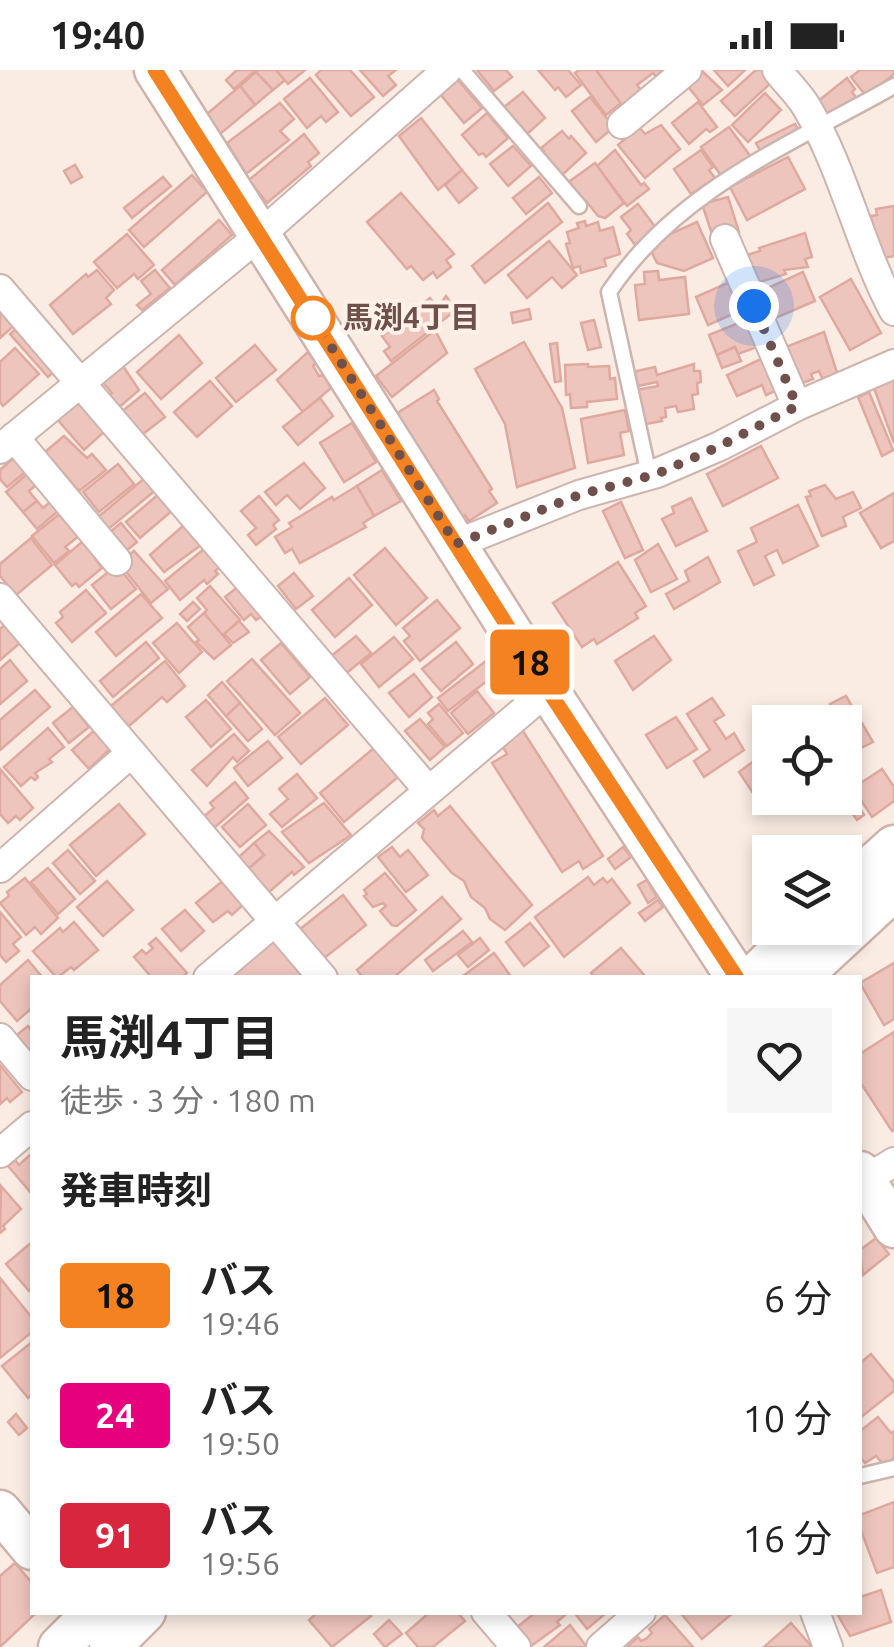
<!DOCTYPE html>
<html lang="ja">
<meta charset="utf-8">
<style>
body{margin:0;font-family:Ubuntu,"Noto Sans JP",sans-serif;background:#f6f6f6;color:#222;height:100vh;display:flex;flex-direction:column;font-size:38px;white-space:nowrap}
*{box-sizing:border-box;margin:0}
p{font-size:32px;color:#767676}
.icon{flex:none;width:55px;height:55px;fill:none;stroke:currentColor;stroke-width:2;stroke-linecap:round;stroke-linejoin:round}
.map{position:relative;flex:1;overflow:hidden}
.sheet{position:absolute;left:30px;top:905px;width:832px;height:640px;display:flex;flex-direction:column;background:#fff;border-radius:0px;box-shadow:0 5px 15px #0003}
.sheet>*{flex:none}
.badge{padding:0 20px;border-radius:8px;font-size:35px;line-height:65px}
.controls{position:absolute;left:752px;top:635px;display:grid;gap:20px}
.controls a{display:grid;place-items:center;width:110px;height:110px;border-radius:0px;background:#fff;box-shadow:0 5px 15px #0003;font-size:50px}
.you{position:absolute;width:50px;height:50px;margin:-25px;border:8px solid #fff;border-radius:50%;background:#1a73e8;box-shadow:0 0 0 15px #1a73e833}
.map>.badge{position:absolute;translate:-50% -50%;box-shadow:0 0 0 5px #fff}
h2{padding:0 30px;font-size:38px;line-height:90px}
.round{display:grid;place-items:center;flex:none;width:105px;height:105px;border-radius:0px;background:#f6f6f6}
.head{display:flex;align-items:center;justify-content:space-between;height:170px;padding:0 30px}
h1{font-size:48px;font-weight:700;line-height:75px}
ul{padding:0;list-style:none}
li{display:flex;align-items:center;gap:30px;height:120px;padding:0 30px}
li div{flex:1}
li b{display:block;font-size:38px}
li em{font-style:normal}
li .badge{min-width:110px;font-weight:700;text-align:center}
.status{display:flex;justify-content:space-between;align-items:center;height:70px;padding:0 50px;background:#fff;direction:ltr}
.status svg{height:28px;fill:currentColor}
.map>svg:first-child{display:block}
.building{fill:#eec5bd;stroke:#dfa99f;stroke-width:2.5}
.lines{fill:none;stroke-linecap:round;stroke-linejoin:round}
.lane-casing{stroke:#cdb4ae;stroke-width:19}
.street-casing{stroke:#cdb4ae;stroke-width:32}
.secondary-casing{stroke:#cfb3ab;stroke-width:45}
.lane{stroke:#fff;stroke-width:14}
.street{stroke:#fff;stroke-width:28}
.secondary{stroke:#fff;stroke-width:40}
.line-casing{stroke:#fff;stroke-width:22}
.line{stroke:#f58220;stroke-width:15}
.walk{stroke:#70504b;stroke-width:10;stroke-dasharray:0 18}
.stop-dot{fill:#fff;stroke:#f58220;stroke-width:5}
.labels{text-anchor:middle;stroke-width:8;stroke-linejoin:round;paint-order:stroke}
.stop-label{font-size:30px;font-weight:bold;fill:#70504b;stroke:#fef1e9;text-anchor:start}
</style>
<div class="status"><b>19:40</b><svg viewBox="0 0 49 12"><path d="M0 12V9h3v3zM5 12V6h3v6zM10 12V3h3v9zM15 12V0h3v12zM26 1h20v11H26zM47 4h2v5h-2z"/></svg></div>
<div class="map">
<svg width="894" height="1577" viewBox="0 0 894 1577">
<rect width="100%" height="100%" fill="#faece3"/>
<g class="building">
<polygon points="237,0 256,0 234,19 226,10"/>
<polygon points="259,0 276,0 285,10 273,20 256,2"/>
<polygon points="276,0 305,0 288,14"/>
<polygon points="321,0 350,0 374,27 351,46 316,5"/>
<polygon points="360,0 396,0 388,6 396,15 383,26"/>
<polygon points="477,0 506,0 512,7 494,21"/>
<polygon points="538,0 568,0 581,15 566,27 558,17 555,20"/>
<polygon points="579,0 596,0 621,33 606,45 575,3"/>
<polygon points="596,0 664,0 656,6 653,3 637,15 642,21 622,35"/>
<polygon points="701,0 722,20 703,35 685,13"/>
<polygon points="714,0 745,0 728,16"/>
<polygon points="756,0 764,0 774,10 735,46 721,31"/>
<polygon points="860,0 894,0 894,4 866,26 851,7"/>
<polygon points="256,2 273,20 255,35 240,16"/>
<polygon points="310,8 338,42 326,52 321,46 307,58 284,29"/>
<polygon points="847,8 855,19 852,22 858,30 829,47 817,32"/>
<polygon points="457,9 482,38 464,53 440,24"/>
<polygon points="240,16 255,35 220,64 207,44"/>
<polygon points="523,22 545,48 527,64 504,37"/>
<polygon points="765,23 781,40 748,72 732,55"/>
<polygon points="590,27 614,57 596,72 572,41"/>
<polygon points="698,32 717,57 710,62 706,59 689,74 672,53"/>
<polygon points="280,33 294,49 280,61 289,70 246,104 227,73"/>
<polygon points="487,43 508,68 486,87 483,83 479,85 462,65"/>
<polygon points="421,48 462,100 438,120 399,66"/>
<polygon points="795,54 801,65 762,84 756,73"/>
<polygon points="661,55 680,79 645,108 618,75 639,57 645,64"/>
<polygon points="729,57 751,87 722,107 701,77"/>
<polygon points="562,61 569,69 571,66 586,83 561,106 541,83 544,81 541,78"/>
<polygon points="304,64 319,83 308,92 311,96 267,133 249,110"/>
<polygon points="513,76 531,96 508,116 490,94"/>
<polygon points="615,80 641,115 644,113 649,119 627,136 597,96"/>
<polygon points="701,80 713,97 709,100 715,108 691,124 674,99"/>
<polygon points="788,87 805,119 747,150 730,117"/>
<polygon points="595,93 624,133 605,148 598,146 586,131 582,135 570,111"/>
<polygon points="75,95 82,107 71,113 64,101"/>
<polygon points="462,100 477,118 459,133 445,115"/>
<polygon points="192,105 207,122 144,177 129,160"/>
<polygon points="163,107 171,116 132,148 124,138"/>
<polygon points="539,107 552,123 526,144 513,128"/>
<polygon points="401,123 454,184 446,190 451,197 437,208 433,202 423,210 411,196 407,199 367,152"/>
<polygon points="728,127 739,162 714,170 702,134"/>
<polygon points="548,133 562,152 485,213 472,196"/>
<polygon points="638,134 659,162 643,174 640,171 635,175 627,164 631,160 621,147"/>
<polygon points="894,136 894,186 878,189 871,146 877,145 876,139"/>
<polygon points="219,150 232,165 175,215 162,200"/>
<polygon points="585,151 586,156 598,152 600,161 613,157 620,184 604,189 606,196 581,203 580,196 573,198 566,174 570,173 567,162 579,158 577,153"/>
<polygon points="697,152 713,188 684,201 657,193 650,179 670,164"/>
<polygon points="805,163 812,187 805,189 808,197 784,200 786,204 753,214 744,186 760,181 759,178"/>
<polygon points="127,164 154,195 138,209 134,204 117,218 94,192"/>
<polygon points="549,171 577,205 562,218 552,207 527,228 508,205"/>
<polygon points="97,200 114,220 106,228 111,234 73,264 50,235 86,204 88,207"/>
<polygon points="155,200 170,218 142,240 137,235 151,224 141,211"/>
<polygon points="658,201 659,210 685,207 689,244 639,250 635,215 645,214 644,202"/>
<polygon points="803,202 815,231 773,249 761,221"/>
<polygon points="851,209 881,263 850,280 820,227"/>
<polygon points="730,212 742,240 708,255 696,227"/>
<polygon points="446,226 456,240 391,291 384,281 390,277 382,266 430,228 438,238"/>
<polygon points="0,235 17,253 0,268"/>
<polygon points="529,239 531,249 513,253 511,243"/>
<polygon points="594,250 601,277 588,280 581,253"/>
<polygon points="746,250 757,277 738,284 735,277 717,285 709,265"/>
<polygon points="19,256 57,299 48,307 10,264"/>
<polygon points="435,260 447,283 392,327 376,306"/>
<polygon points="824,262 838,306 822,308 819,301 811,304 813,309 797,315 786,277"/>
<polygon points="179,265 202,293 161,329 137,302"/>
<polygon points="524,272 562,338 575,398 517,417 505,354 475,299"/>
<polygon points="557,273 561,311 555,312 550,274"/>
<polygon points="255,275 276,300 236,332 216,308"/>
<polygon points="735,277 741,291 722,298 717,285"/>
<polygon points="15,278 39,304 3,336 0,332 0,292"/>
<polygon points="308,282 316,293 313,296 319,306 323,305 331,318 303,342 277,310"/>
<polygon points="763,288 777,320 766,325 762,315 737,326 727,305"/>
<polygon points="588,294 588,297 609,296 610,309 615,308 617,329 587,332 587,337 571,338 570,324 566,325 565,295"/>
<polygon points="694,294 694,301 700,301 701,312 697,313 698,324 692,325 694,339 678,342 676,336 665,338 666,347 661,348 662,351 646,354 645,350 642,351 636,320 658,316 657,312 638,316 633,302 655,297 657,305"/>
<polygon points="116,296 119,300 123,296 139,320 116,340 107,328 112,323 100,309"/>
<polygon points="894,310 894,373 874,318"/>
<polygon points="210,311 232,336 197,367 174,342"/>
<polygon points="434,320 439,329 437,331 492,419 489,421 497,433 469,451 465,445 461,447 396,344"/>
<polygon points="869,322 893,380 882,386 858,327"/>
<polygon points="145,323 165,347 143,364 121,342"/>
<polygon points="320,328 333,346 298,375 283,357"/>
<polygon points="78,330 105,361 84,380 57,349"/>
<polygon points="625,340 629,361 620,363 624,385 588,393 581,349"/>
<polygon points="352,353 376,392 344,412 320,373"/>
<polygon points="64,366 87,388 92,384 106,400 79,421 45,382"/>
<polygon points="761,376 778,408 723,436 707,404"/>
<polygon points="16,386 28,400 7,417 0,409 0,400"/>
<polygon points="304,393 325,418 300,439 287,425 276,435 265,422"/>
<polygon points="118,394 134,414 99,442 83,422"/>
<polygon points="33,399 42,410 29,421 37,431 23,442 6,422"/>
<polygon points="382,400 401,431 374,446 357,416"/>
<polygon points="146,407 157,419 107,460 97,448"/>
<polygon points="825,415 836,429 853,422 861,438 843,447 846,456 822,466 806,427 811,426 809,421"/>
<polygon points="357,416 374,446 363,453 366,457 300,493 292,479 285,483 275,467 292,457 289,453 332,427 334,430"/>
<polygon points="160,423 174,439 140,468 126,452"/>
<polygon points="894,423 894,471 881,478 860,443"/>
<polygon points="259,426 279,450 273,455 276,459 256,475 248,465 256,458 241,441"/>
<polygon points="55,428 63,437 37,459 23,442 37,431 43,438"/>
<polygon points="691,428 707,461 676,476 662,449 674,443 672,437"/>
<polygon points="621,432 643,480 625,488 603,441"/>
<polygon points="798,435 818,476 783,493 777,480 765,486 774,505 754,515 738,481 757,472 751,458"/>
<polygon points="62,442 80,465 65,477 69,481 54,493 32,466"/>
<polygon points="121,453 137,472 126,481 110,462"/>
<polygon points="184,455 201,475 164,502 150,485"/>
<polygon points="31,468 52,495 16,525 0,506 0,494"/>
<polygon points="83,471 102,498 79,517 76,513 72,516 55,495"/>
<polygon points="658,474 677,509 651,522 635,490"/>
<polygon points="385,478 427,528 396,555 354,505"/>
<polygon points="204,479 220,497 215,501 218,504 207,514 204,510 180,530 165,511"/>
<polygon points="134,481 168,519 151,533 119,493"/>
<polygon points="708,487 720,512 674,539 666,524 689,511 685,501"/>
<polygon points="618,492 646,536 635,543 638,548 597,574 594,569 582,577 553,533"/>
<polygon points="117,495 136,519 111,539 92,515"/>
<polygon points="294,503 313,526 296,539 278,516"/>
<polygon points="349,508 372,535 335,567 312,540"/>
<polygon points="210,516 240,550 222,566 204,543 207,540 197,528"/>
<polygon points="239,516 262,546 256,550 251,544 244,550 225,527"/>
<polygon points="86,520 106,543 72,572 56,553 63,547 60,542"/>
<polygon points="141,524 162,548 116,586 96,562"/>
<polygon points="437,530 460,558 420,591 404,571 410,566 403,558"/>
<polygon points="193,532 200,539 187,551 180,544"/>
<polygon points="204,543 231,575 214,589 196,572 199,570 188,557"/>
<polygon points="239,551 249,562 233,573 224,564"/>
<polygon points="177,553 202,582 179,603 153,573"/>
<polygon points="6,554 21,572 0,590 0,559"/>
<polygon points="356,566 371,583 344,605 329,588"/>
<polygon points="654,566 671,590 633,620 615,591"/>
<polygon points="394,567 413,589 379,617 361,594"/>
<polygon points="146,572 159,588 113,627 100,611"/>
<polygon points="456,572 473,594 441,621 422,599"/>
<polygon points="281,573 310,607 290,624 261,590"/>
<polygon points="495,584 505,597 448,641 438,628"/>
<polygon points="252,589 300,643 275,665 227,611"/>
<polygon points="10,590 27,611 0,634 0,599"/>
<polygon points="165,591 185,616 167,632 162,627 128,657 111,636"/>
<polygon points="414,604 432,627 409,647 389,623"/>
<polygon points="222,612 240,633 226,646 208,625"/>
<polygon points="35,620 50,637 0,680 0,650"/>
<polygon points="477,621 494,643 468,664 451,643"/>
<polygon points="846,626 873,672 845,686 845,652 819,652 816,647 832,639 830,634"/>
<polygon points="325,628 348,655 301,694 278,667"/>
<polygon points="712,628 724,645 714,651 726,669 734,663 744,680 704,707 694,691 710,680 687,644"/>
<polygon points="206,630 231,659 211,677 186,647"/>
<polygon points="240,633 262,659 248,671 226,646"/>
<polygon points="439,634 463,663 447,676 428,654 433,649 428,643"/>
<polygon points="73,637 89,657 69,673 53,653"/>
<polygon points="676,647 697,679 667,698 646,665"/>
<polygon points="420,649 445,677 430,690 405,661"/>
<polygon points="48,658 64,677 49,689 52,692 35,703 38,707 35,710 31,707 21,716 4,697"/>
<polygon points="97,658 113,676 89,699 72,680"/>
<polygon points="521,658 603,786 583,799 579,791 562,802 492,693 507,684 500,672"/>
<polygon points="234,664 249,681 237,692 233,687 207,716 192,700"/>
<polygon points="268,671 282,688 248,716 234,698"/>
<polygon points="374,678 398,707 344,752 320,723"/>
<polygon points="770,679 771,728 761,735 739,702"/>
<polygon points="0,699 33,738 20,750 16,746 8,753 0,744"/>
<polygon points="882,699 894,717 894,731 872,747 853,718"/>
<polygon points="297,704 317,728 282,757 270,744 288,729 279,719"/>
<polygon points="235,712 248,728 214,758 203,747 214,738 210,733"/>
<polygon points="852,726 864,745 857,750 844,731"/>
<polygon points="324,733 351,765 309,793 282,762"/>
<polygon points="119,734 145,764 96,806 70,775"/>
<polygon points="248,734 266,755 240,777 222,757"/>
<polygon points="450,736 532,835 505,860 490,849 485,838 471,827 464,811 452,803 422,768 424,759 418,753 434,740 438,746"/>
<polygon points="269,761 304,797 294,805 292,802 268,823 248,799 264,785 254,773"/>
<polygon points="254,773 264,785 248,799 239,787"/>
<polygon points="392,777 400,787 408,780 428,805 406,822 378,787"/>
<polygon points="623,777 631,787 615,799 608,789"/>
<polygon points="68,780 95,811 80,824 53,793"/>
<polygon points="48,798 75,829 58,844 31,812"/>
<polygon points="385,803 416,840 397,856 392,855 380,841 386,836 383,833 373,837 364,826 367,824 364,820"/>
<polygon points="588,807 594,815 603,808 607,813 612,809 630,833 564,887 535,847"/>
<polygon points="25,808 58,848 41,864 35,857 26,865 0,833 9,826 7,822"/>
<polygon points="225,809 245,833 232,845 228,841 213,852 196,833"/>
<polygon points="647,810 657,827 648,833 638,815"/>
<polygon points="107,811 133,840 103,866 77,837"/>
<polygon points="343,825 366,855 323,889 299,860"/>
<polygon points="442,827 461,849 393,908 363,908 357,900"/>
<polygon points="658,830 663,837 645,851 639,843"/>
<polygon points="185,840 204,861 181,881 162,859"/>
<polygon points="0,842 21,867 13,874 19,881 6,892 0,885"/>
<polygon points="74,852 98,880 74,900 71,897 57,908 33,881 60,858 63,862"/>
<polygon points="530,853 549,876 524,896 506,872"/>
<polygon points="463,861 472,872 433,901 425,890"/>
<polygon points="273,865 311,908 226,908"/>
<polygon points="156,868 187,903 182,908 152,908 134,887 142,880 146,884 153,878 149,874"/>
<polygon points="480,868 489,880 468,897 458,885"/>
<polygon points="621,878 645,906 595,908 591,903"/>
<polygon points="494,883 512,908 460,908 467,903"/>
<polygon points="28,890 43,908 32,908 32,938 17,951 0,931 0,915"/>
<polygon points="894,893 894,949 884,955 860,913"/>
<polygon points="28,956 32,961 32,989 13,968"/>
<polygon points="894,962 894,1059 892,1061 860,1012 860,984"/>
<polygon points="0,995 22,1022 10,1032 7,1028 0,1034"/>
<polygon points="32,1083 32,1124 8,1096 15,1090 19,1095"/>
<polygon points="1,1116 21,1139 3,1156 5,1159 0,1163"/>
<polygon points="876,1168 889,1184 863,1205 860,1180"/>
<polygon points="32,1172 32,1218 29,1221 6,1194"/>
<polygon points="0,1208 32,1248 32,1262 0,1288"/>
<polygon points="32,1272 32,1324 28,1328 2,1296"/>
<polygon points="871,1284 894,1312 894,1321 860,1348 860,1293"/>
<polygon points="16,1344 27,1358 19,1365 8,1352"/>
<polygon points="878,1347 891,1363 894,1361 894,1388 884,1395 876,1386 865,1393 860,1387 860,1361"/>
<polygon points="894,1432 894,1497 877,1503 860,1458 860,1445"/>
<polygon points="15,1493 32,1513 32,1542 37,1542 0,1577 0,1506"/>
<polygon points="881,1520 891,1552 850,1566 836,1542 860,1542 860,1527"/>
<polygon points="318,1542 368,1542 371,1546 332,1577 309,1550"/>
<polygon points="430,1542 457,1542 465,1551 433,1577 418,1577 406,1563"/>
<polygon points="536,1542 563,1542 565,1545 557,1552 560,1555 531,1576 516,1558"/>
<polygon points="574,1542 603,1542 605,1544 587,1559"/>
<polygon points="680,1542 734,1542 702,1569"/>
<polygon points="665,1545 693,1577 627,1577 638,1567 641,1571 646,1569 652,1563 649,1559"/>
<polygon points="389,1550 402,1564 385,1577 374,1564"/>
<polygon points="791,1553 812,1577 764,1577"/>
<polygon points="570,1555 587,1577 544,1577"/>
</g>
<g class="lines">
<defs>
<g id="lane">
<polyline points="462,0 579,136"/>
<path d="M649 405 609 222C677 120 791 74 894 16"/>
<polyline points="860,1406 894,1398"/>
</g>
<g id="street">
<path d="M777 0C786 12 798 23 806 36 844 100 859 175 894 241"/>
<polyline points="622,54 687,0"/>
<polyline points="725,169 797,336"/>
<polyline points="0,219 428,720"/>
<polyline points="14,367 117,491"/>
<polyline points="0,379 260,165 447,0"/>
<polyline points="456,474 579,425 657,403 720,376 797,336 894,294"/>
<polyline points="0,528 323,908"/>
<polyline points="0,798 131,683"/>
<polyline points="208,908 548,620"/>
<polyline points="0,968 32,1006"/>
<polyline points="0,1083 32,1056"/>
<polyline points="865,1110 894,1092"/>
<polyline points="486,1542 516,1577"/>
<polyline points="815,1542 828,1577"/>
<polyline points="601,1577 641,1542"/>
</g>
<g id="secondary">
<polyline points="155,0 548,620 737,908"/>
<polyline points="845,820 894,776"/>
<polyline points="752,908 803,858"/>
<polyline points="799,908 894,820"/>
<polyline points="860,1102 894,1157"/>
<polyline points="0,1441 32,1479"/>
<polyline points="59,1577 94,1542"/>
<polyline points="110,1577 145,1542"/>
</g>
</defs>
<use href="#lane" class="lane-casing"/>
<use href="#street" class="street-casing"/>
<use href="#secondary" class="secondary-casing"/>
<use href="#lane" class="lane"/>
<use href="#street" class="street"/>
<use href="#secondary" class="secondary"/>
</g>
<g class="lines">
<defs>
<polyline id="line" points="155,0 548,620 737,908"/>
</defs>
<use href="#line" class="line-casing"/>
<use href="#line" class="line"/>
<polyline class="walk" points="313,248 456,474 579,425 657,404 720,376 797,336 754,236"/>
</g>
<circle class="stop-dot" cx="313" cy="248" r="20"/>
<g class="labels">
<g class="stop-label">
<text x="343" y="258">馬渕4丁目</text>
</g>
</g>
</svg>
<div class="controls">
<a><svg class="icon" aria-label="locate" viewBox="0 0 24 24"><circle cx="12" cy="12" r="6"/><path d="M12 2v4M12 18v4M2 12h4M18 12h4"/></svg></a>
<a><svg class="icon" aria-label="layers" viewBox="0 0 24 24"><path d="M12 4l9 5-9 5-9-5zM3 14l9 5 9-5"/></svg></a>
</div>
<div class="you" style="left:754px;top:236px"></div>
<b class="badge" style="left:530px;top:592px;background:#f58220;color:#111">18</b>
<section class="sheet">
<div class="head"><div><h1>馬渕4丁目</h1><p>徒歩 · 3 分 · 180 m</p></div><a class="round"><svg class="icon" aria-label="heart" viewBox="0 0 24 24"><path d="M12 20l-8-8c-3-5 5-10 8-4 3-6 11-1 8 4z"/></svg></a></div>
<h2>発車時刻</h2>
<ul>
<li><span class="badge" style="background:#f58220;color:#111">18</span><div><b>バス</b><p>19:46</p></div><em>6 分</em></li>
<li><span class="badge" style="background:#e6007e;color:#fff">24</span><div><b>バス</b><p>19:50</p></div><em>10 分</em></li>
<li><span class="badge" style="background:#d7263d;color:#fff">91</span><div><b>バス</b><p>19:56</p></div><em>16 分</em></li>
</ul>
</section>
</div>
